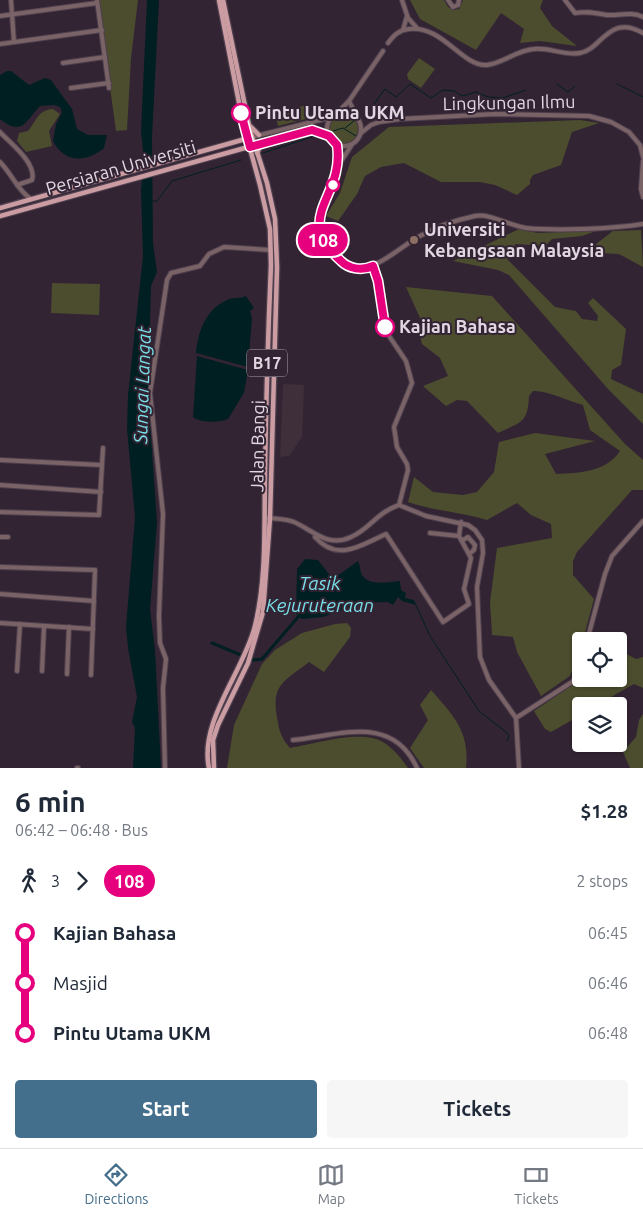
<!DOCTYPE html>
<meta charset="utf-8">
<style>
body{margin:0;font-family:Ubuntu,sans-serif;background:#f6f6f7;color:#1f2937;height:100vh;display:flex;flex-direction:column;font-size:19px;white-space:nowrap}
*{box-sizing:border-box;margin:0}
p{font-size:16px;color:#747a83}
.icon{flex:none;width:28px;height:28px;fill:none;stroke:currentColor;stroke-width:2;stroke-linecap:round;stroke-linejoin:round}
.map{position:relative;height:768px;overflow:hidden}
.panel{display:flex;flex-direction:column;background:#fff;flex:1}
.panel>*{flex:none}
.badge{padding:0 10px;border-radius:16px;font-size:18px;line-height:32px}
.buttons{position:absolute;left:572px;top:632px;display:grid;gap:10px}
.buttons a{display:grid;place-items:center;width:55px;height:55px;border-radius:5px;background:#fff;box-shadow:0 1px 4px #0004;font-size:25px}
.map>.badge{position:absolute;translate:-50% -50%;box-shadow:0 0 0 2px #fff}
.legs{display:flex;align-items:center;gap:8px;height:55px;padding:0 15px;font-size:16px}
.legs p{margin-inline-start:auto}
.summary{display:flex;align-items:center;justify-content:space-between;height:85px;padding:0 15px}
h1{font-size:28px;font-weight:700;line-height:38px}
.cta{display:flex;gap:10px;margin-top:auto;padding:10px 15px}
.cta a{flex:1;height:58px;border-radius:5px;background:#436e8c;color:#fff;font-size:20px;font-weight:700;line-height:58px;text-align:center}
.cta a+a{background:#f6f6f7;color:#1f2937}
ul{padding:0 15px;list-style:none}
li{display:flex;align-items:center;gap:18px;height:50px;font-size:19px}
li i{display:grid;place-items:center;width:8px;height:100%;margin:0 6px;background:currentColor}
li i::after{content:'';width:12px;height:12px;margin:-6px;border:4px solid;border-radius:50%;background:#fff}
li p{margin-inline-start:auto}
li:first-child i{background:linear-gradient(#0000 50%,currentColor 0)}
li:last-child i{background:linear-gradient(currentColor 50%,#0000 0)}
.tab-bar{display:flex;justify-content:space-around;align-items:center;height:70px;border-top:1px solid #e0e1e3;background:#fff;font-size:14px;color:#747a83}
.tab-bar a{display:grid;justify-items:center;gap:2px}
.tab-bar .on{color:#436e8c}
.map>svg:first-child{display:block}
.commercial{fill:#3e2f3a}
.green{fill:#4b4d2e}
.water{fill:#001f22}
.pier{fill:#332433}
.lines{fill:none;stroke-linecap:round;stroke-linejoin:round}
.stream{stroke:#001f22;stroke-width:1}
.canal{stroke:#001f22;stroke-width:3}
.minor-casing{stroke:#4f404f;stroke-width:6}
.major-casing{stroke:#4f404f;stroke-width:7}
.minor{stroke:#7a6366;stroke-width:4}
.major{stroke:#cb9ca2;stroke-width:4.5}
.line-1-casing{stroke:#fff;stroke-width:11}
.line-1{stroke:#e6007e;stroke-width:8}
.stop-1-dot{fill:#fff;stroke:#e6007e;stroke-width:2.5}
.education-dot{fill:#8d6e63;stroke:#332433;stroke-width:2}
.labels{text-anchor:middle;stroke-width:4;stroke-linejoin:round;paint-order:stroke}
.shield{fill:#332433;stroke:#ada1ad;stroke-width:1}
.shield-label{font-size:16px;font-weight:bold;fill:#e1d6e1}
.street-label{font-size:18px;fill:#e1d6e1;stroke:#332433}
.stop-label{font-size:18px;font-weight:bold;fill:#e1d6e1;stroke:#332433;text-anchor:start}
.poi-label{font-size:18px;font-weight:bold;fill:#e1d6e1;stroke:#332433;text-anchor:start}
.water-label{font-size:19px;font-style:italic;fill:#78dee7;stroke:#332433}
</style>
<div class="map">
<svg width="643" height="768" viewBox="0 0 643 768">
<rect width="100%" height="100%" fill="#332433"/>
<polygon class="commercial" points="283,384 304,385 302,437 289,456 280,457"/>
<g class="green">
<polygon points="98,0 138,0 131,58 127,130 116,131"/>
<polygon points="410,0 444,0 448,7 453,10 459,9 463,0 543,0 540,8 552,26 577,46 540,41 520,43 524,29 501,13 476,50 420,19"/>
<polygon points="419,58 435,69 421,88 408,79 407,74"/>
<polygon points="307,105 310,118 278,126 275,113"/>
<path d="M53 109 60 114 49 131 52 146 26 152 17 141 19 133 28 131C37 120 38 110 53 109Z"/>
<circle cx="344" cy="129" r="14"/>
<polygon points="580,120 599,123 572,132 561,165 533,175 530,180 530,184 517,195 495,185 480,182 441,182 404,163 381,167 365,176 357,194 338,221 326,216 340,193 352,157 389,127"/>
<polygon points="519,229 537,233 596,231 582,236 552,239 545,246 516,244 510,250 507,259 555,307 576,311 582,319 597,321 598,316 588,303 593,298 626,329 621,365 612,370 611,379 643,394 643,424 608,389 509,275 498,270 453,261"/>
<polygon points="641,230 643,267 619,254 598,253 596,244 613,231"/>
<polygon points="52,283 100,284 99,315 51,313"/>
<path d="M406 287 492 296 625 444 643 460V490H632L577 552 573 561V575L594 599 581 647 570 676 541 696 517 652 513 637 492 635 490 602 497 548 552 538 551 524 531 515 517 503 487 520C461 512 434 511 408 502L414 477 433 492 463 495 477 492 494 472 499 442 535 433 595 441 545 454 556 474C580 473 606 472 620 451L590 430 583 405C568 401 547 390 533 391L529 396C528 424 520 422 498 433L467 401 457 400 446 406 423 386 448 376 440 358 422 344 420 336 426 331Z"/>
<path d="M347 623 351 628 350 637 324 672 309 662C285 681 271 684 277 717 279 730 281 738 290 748 315 744 361 729 383 742 394 749 401 758 408 768H227L234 725 262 664 275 650 302 633 335 624Z"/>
<polygon points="619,650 636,659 643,657 643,688 634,684 595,706 581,706 581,715 551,732 545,729 534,711 574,684 581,674 581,679 619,679"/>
<path d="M431 690C454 716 470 732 466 768H424L410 748 428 720 420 705Z"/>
<polygon points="643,714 643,768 630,768 623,752 636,737 639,720"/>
</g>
<g class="water">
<polygon points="147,0 159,0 152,137 153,243 157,272 151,286 148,396 157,522 150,609 155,650 161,768 133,768 135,728 132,722 137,697 128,648 126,627 135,517 127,429 128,395 143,256 141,190 144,159 141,131"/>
<path d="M7 71H11L29 85 45 78 51 80 72 109 77 129 88 135H107L104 148C86 163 64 163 53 141L56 124 62 112 60 107 54 105 40 106C26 121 22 137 0 119V75Z"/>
<path d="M246 296 254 308 250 311 252 318 248 367 196 353C198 332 205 310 227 300 233 297 240 299 246 296Z"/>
<path d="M197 356 248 370 244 393 228 419C219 423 201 423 193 417Z"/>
<path d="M305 559 318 560 328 573 334 576 340 574 358 561C360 565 360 569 361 573 367 587 388 582 400 581L401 590 406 593 405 598 414 600 416 605 402 601 398 597 393 605 388 602 361 603 323 617 302 619 296 614 297 569Z"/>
</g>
<polygon class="pier" points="155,160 156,175 140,180 141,164"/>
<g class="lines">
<g class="stream">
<polyline points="557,84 568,92 575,86"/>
<polyline points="617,84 643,97"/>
<polyline points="374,104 385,89 396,97 410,84 431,98 443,90 454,91 462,96 476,92 488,97 503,98 526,90"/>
<polyline points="345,128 354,121"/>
<polyline points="333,131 343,128 356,136"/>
<polyline points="263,153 315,136"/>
<polyline points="153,201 157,201 172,181 241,160"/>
<polyline points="416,605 430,636 479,711 506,732 509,736 507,741"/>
</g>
<polyline class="canal" points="212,643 253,660 262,659 299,616"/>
<defs>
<g id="minor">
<polyline points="11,0 14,42"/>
<polyline points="97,0 109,88"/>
<polyline points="402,0 408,18 417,28"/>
<polyline points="448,0 453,7 458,5 459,0"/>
<path d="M565 0 575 13C587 11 595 13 607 15 619 16 631 11 643 17"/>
<polyline points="0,16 97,3"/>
<polyline points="403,30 407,16"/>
<path d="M388 43C394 35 399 30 409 29 443 25 462 67 487 65 504 63 517 50 534 49 549 47 564 56 580 53 601 50 609 13 643 33"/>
<polyline points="0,44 102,30"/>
<polyline points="63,63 105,57"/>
<polyline points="71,88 109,83"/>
<polyline points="349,101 356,115"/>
<circle cx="344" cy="129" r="17"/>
<polyline points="337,113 349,101 383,51"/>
<path d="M0 132C10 143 37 163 32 180L17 185"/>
<polyline points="361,133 371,125 379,122 400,119 495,114 589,116 611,122 629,132 640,145 643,157"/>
<polyline points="252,137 332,117"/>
<path d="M337 145C338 152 340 160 338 168 333 197 307 216 326 245 357 291 385 257 418 237 434 228 456 220 475 216 490 213 510 226 526 228 556 231 613 229 643 224"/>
<polyline points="254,146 312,130 329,136"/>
<polyline points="643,161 641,189 643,197"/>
<path d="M0 162C12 174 17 190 31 199"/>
<polyline points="340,163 351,146"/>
<polyline points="373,266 378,281 385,330 406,361 412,383 394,427 397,447 407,464 408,470 399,505"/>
<polyline points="0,460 102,465"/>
<polyline points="0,485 101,492"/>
<polyline points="0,512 99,515 103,448"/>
<path d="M268 518C277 519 286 519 294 522 314 531 328 548 351 537 370 529 376 513 399 505L426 516 468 525 475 530 482 540 483 553 477 587 480 657 489 680 516 718 519 768"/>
<polyline points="430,533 459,536"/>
<polyline points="0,537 8,537"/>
<path d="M315 537C338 563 361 545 386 534L443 622 469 604 464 589 471 558 459 536 461 522"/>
<polyline points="463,540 468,537 475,545 474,550 470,553"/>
<polyline points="0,567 95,570 91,675"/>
<polyline points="0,594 94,601"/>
<polyline points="0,623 93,629"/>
<polyline points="587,641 605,574 612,556 643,521"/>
<polyline points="17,671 20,624"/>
<polyline points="42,671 44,626"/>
<polyline points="67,674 69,627"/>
<polyline points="516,718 572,682 578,675 581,662"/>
<path d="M293 740C338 736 392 713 417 768"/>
<polyline points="77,768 78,768"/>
<polyline points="165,768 163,688 166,659 160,643 159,616 163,514 150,393 167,280 171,273 200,266 209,254 224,247 271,250"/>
</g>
<g id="major">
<polyline points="250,126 259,135"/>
<polyline points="257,153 261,144"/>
<polyline points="0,208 249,138"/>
<polyline points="0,216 252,146"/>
<path d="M209 768C199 721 244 671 255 626 267 578 264 523 265 474 266 404 268 335 271 265L270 229 260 185 243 123 219 0"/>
<polyline points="214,768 213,740 218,725 248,663 263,612 270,518 277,267 275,219 267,183 250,130 223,0"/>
</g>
</defs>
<use href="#minor" class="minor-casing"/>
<use href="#major" class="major-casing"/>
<use href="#minor" class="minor"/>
<use href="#major" class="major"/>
</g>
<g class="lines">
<defs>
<path id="line-1" d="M241 113 250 147 312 130 329 136 337 145C345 198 291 216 341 261 349 269 362 271 373 266L378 281 385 327"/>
</defs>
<use href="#line-1" class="line-1-casing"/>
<use href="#line-1" class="line-1"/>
</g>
<g class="stop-1-dot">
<circle cx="241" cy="113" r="9"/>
<circle cx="333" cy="185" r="6"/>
<circle cx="385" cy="327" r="9"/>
</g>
<circle class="education-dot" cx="414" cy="240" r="5"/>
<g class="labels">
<rect class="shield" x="247" y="349.5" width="40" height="27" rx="4"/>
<g class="shield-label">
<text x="267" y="369">B17</text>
</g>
<g class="street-label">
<text transform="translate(509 103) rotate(-1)" y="6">Lingkungan Ilmu</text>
<text transform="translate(121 168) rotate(-16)" y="6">Persiaran Universiti</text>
<text transform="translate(258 446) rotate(-89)" y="6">Jalan Bangi</text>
</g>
<g class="stop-label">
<text x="255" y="119">Pintu Utama UKM</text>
<text x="399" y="333">Kajian Bahasa</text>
</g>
<g class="poi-label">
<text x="424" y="236">Universiti<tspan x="424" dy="21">Kebangsaan Malaysia</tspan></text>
</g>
<g class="water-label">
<text transform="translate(142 385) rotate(-88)" y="7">Sungai Langat</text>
<text x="320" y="590">Tasik<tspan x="320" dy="22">Kejuruteraan</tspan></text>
</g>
</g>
</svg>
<div class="buttons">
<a><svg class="icon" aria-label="locate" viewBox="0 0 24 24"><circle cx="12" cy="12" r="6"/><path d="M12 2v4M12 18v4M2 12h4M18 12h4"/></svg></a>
<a><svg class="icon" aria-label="layers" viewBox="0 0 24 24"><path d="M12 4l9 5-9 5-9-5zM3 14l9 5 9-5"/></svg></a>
</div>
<b class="badge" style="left:323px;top:240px;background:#e6007e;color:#fff">108</b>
</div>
<section class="panel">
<div class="summary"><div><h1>6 min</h1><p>06:42 – 06:48 · Bus</p></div><b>$1.28</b></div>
<div class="legs"><svg class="icon" aria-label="walk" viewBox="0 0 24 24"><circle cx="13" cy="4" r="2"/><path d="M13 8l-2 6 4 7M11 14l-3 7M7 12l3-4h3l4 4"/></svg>3<svg class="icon" aria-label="forward" viewBox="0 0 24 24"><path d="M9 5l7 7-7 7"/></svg><b class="badge" style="background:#e6007e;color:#fff">108</b><p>2 stops</p></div>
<ul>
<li><i style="color:#e6007e"></i><b>Kajian Bahasa</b><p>06:45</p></li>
<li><i style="color:#e6007e"></i><span>Masjid</span><p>06:46</p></li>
<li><i style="color:#e6007e"></i><b>Pintu Utama UKM</b><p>06:48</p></li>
</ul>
<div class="cta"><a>Start</a><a>Tickets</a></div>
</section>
<nav class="tab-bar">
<a class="on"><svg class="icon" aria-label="directions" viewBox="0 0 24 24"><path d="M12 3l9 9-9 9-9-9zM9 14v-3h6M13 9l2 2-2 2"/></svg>Directions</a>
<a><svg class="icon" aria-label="map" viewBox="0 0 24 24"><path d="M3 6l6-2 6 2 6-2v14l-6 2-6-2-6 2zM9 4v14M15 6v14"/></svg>Map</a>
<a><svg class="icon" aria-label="tickets" viewBox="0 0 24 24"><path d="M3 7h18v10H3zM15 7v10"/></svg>Tickets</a>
</nav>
